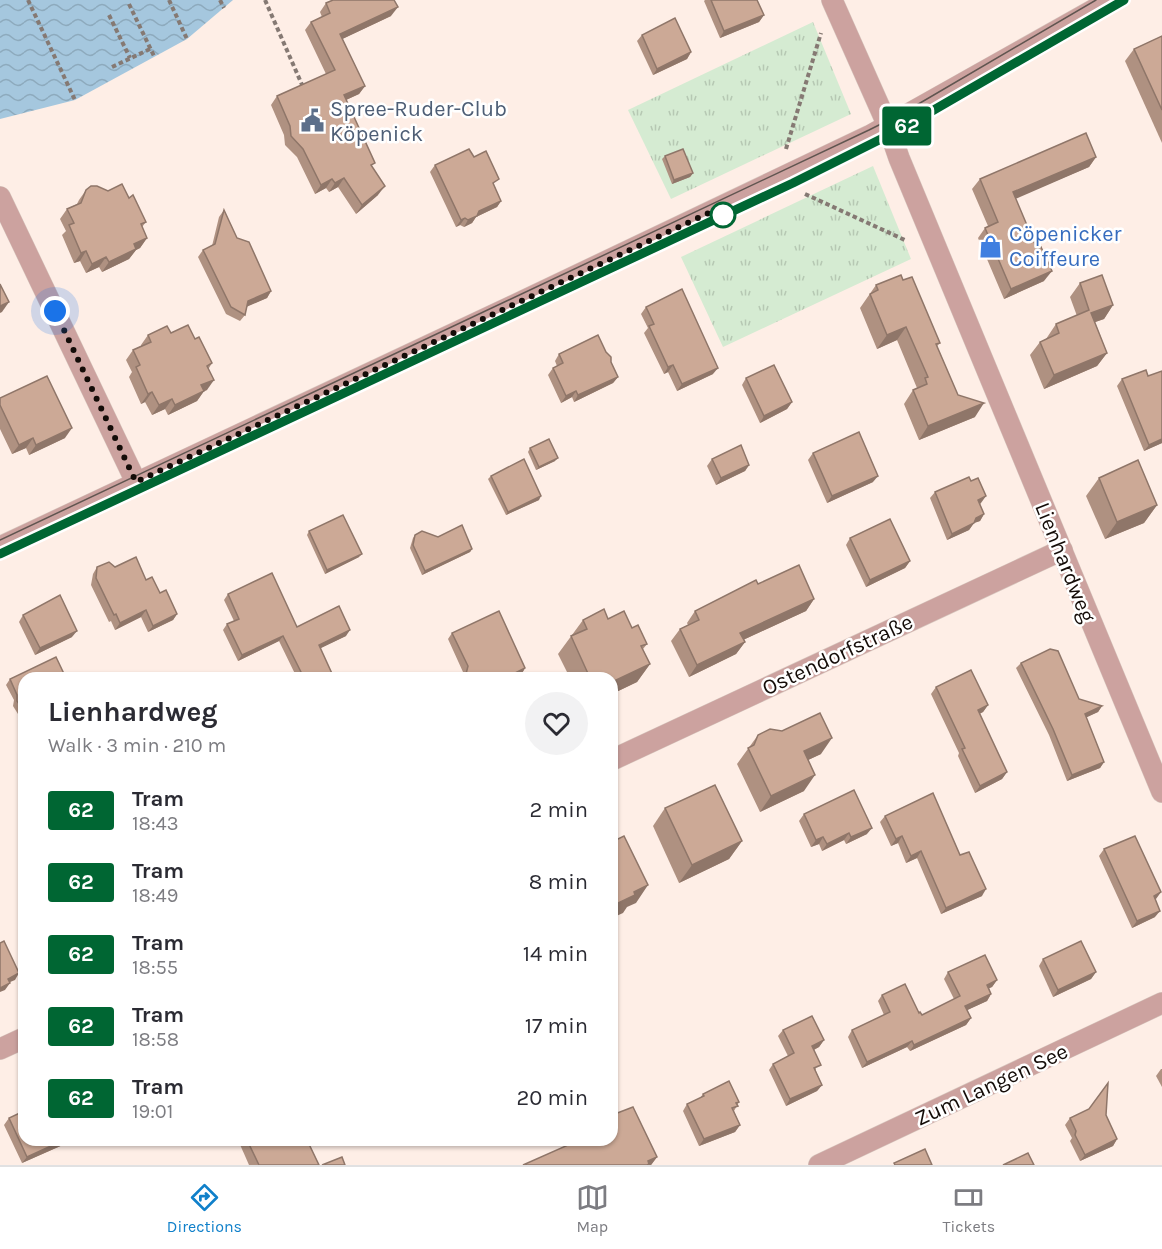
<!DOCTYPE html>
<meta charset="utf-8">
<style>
body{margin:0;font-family:Karla,sans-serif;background:#f2f2f3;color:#2b2b33;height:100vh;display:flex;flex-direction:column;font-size:22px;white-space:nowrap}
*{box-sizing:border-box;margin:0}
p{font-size:20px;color:#7c7c81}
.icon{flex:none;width:33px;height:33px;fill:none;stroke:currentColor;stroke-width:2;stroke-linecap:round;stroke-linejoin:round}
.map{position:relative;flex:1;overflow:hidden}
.details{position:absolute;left:18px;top:672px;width:600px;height:474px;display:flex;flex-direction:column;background:#fff;border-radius:18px;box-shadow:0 2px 4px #0004}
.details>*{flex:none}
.badge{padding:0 12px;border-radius:4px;font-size:21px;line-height:39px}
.you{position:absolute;width:30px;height:30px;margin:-15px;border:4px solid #fff;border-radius:50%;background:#1a73e8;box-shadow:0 0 0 9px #1a73e833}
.map>.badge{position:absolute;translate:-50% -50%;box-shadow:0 0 0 3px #fff}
.round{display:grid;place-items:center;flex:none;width:63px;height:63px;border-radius:32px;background:#f2f2f3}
.overview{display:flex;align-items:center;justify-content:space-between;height:102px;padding:0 30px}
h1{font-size:28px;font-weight:700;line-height:45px}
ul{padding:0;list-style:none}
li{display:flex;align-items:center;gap:18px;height:72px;padding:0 30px}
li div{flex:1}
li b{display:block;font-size:22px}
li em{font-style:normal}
li .badge{min-width:66px;font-weight:700;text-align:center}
.tab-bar{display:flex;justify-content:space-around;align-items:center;height:84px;border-top:2px solid #e1e1e2;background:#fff;font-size:16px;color:#7c7c81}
.tab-bar a{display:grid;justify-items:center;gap:3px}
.tab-bar .current{color:#1080ca}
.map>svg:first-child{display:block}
.park{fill:url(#park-tufts)}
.water{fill:url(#water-waves)}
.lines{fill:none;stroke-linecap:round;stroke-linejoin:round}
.street-casing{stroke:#d9cac2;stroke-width:22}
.path{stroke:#857973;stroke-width:4;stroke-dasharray:4.5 3;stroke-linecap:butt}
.street{stroke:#cca29f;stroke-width:21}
.tram{stroke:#605550;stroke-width:1.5}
.wall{fill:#af9181}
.shaded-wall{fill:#8f7669}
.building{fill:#cca996;stroke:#8f7669;stroke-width:1.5}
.line-casing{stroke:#fff;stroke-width:14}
.line{stroke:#063;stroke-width:9}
.walk{stroke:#140c08;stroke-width:6;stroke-dasharray:0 10.8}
.stop-dot{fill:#fff;stroke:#063;stroke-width:3}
.labels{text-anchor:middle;stroke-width:5;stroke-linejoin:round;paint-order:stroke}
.service-label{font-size:22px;fill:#4e5e75;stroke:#fff;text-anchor:start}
.shop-label{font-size:22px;fill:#366cbe;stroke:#fff;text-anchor:start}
.street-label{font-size:22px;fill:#140c08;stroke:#fff}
</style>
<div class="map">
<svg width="1162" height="1165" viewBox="0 0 1162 1165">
<defs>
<pattern id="park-tufts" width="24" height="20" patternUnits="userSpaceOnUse" patternTransform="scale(1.5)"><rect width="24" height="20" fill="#d5ebd2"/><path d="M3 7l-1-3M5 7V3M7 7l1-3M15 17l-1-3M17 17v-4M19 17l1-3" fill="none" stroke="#b6c8b3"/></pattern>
<pattern id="water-waves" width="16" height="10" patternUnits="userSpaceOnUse" patternTransform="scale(1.5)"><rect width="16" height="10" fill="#a5c7de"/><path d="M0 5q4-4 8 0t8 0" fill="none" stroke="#8daabd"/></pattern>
</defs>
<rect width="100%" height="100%" fill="#feeee6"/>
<g class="park">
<polygon points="813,22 851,114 671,199 628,110"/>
<polygon points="873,166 911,259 723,347 681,257"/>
</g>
<polygon class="water" points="0,0 233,0 187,39 75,100 0,119"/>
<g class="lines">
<defs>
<g id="street">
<polyline points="832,0 888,126 899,158 1162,792"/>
<polyline points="0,197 136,482"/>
<polyline points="0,547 523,301 871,135 1111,0"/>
<polyline points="612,760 1062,550"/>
<polyline points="0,1049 24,1038"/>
<polyline points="819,1165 1162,1003"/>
</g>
</defs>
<use href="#street" class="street-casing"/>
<g class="path">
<polyline points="28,0 75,100"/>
<polyline points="169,0 187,39"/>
<polyline points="220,0 224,8"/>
<polyline points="265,0 303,87"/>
<polyline points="129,4 154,56"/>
<polyline points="109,15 130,58"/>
<polyline points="112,67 150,49"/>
<polyline points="786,149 821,33"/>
<polyline points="805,194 907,241"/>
</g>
<use href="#street" class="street"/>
<g class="tram">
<polyline points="0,540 869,130 903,113 1096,0"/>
<polyline points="0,554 793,183 901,129 1124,0"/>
</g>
</g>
<g class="wall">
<polygon points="705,0 757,0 764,15 759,22 720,38 704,1"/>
<polygon points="326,3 391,16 342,39 365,86 359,94 346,100 372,168 378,195 356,214 338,187 329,192 326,188 315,194 297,157 285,145 284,135 271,105 277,96 326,74 305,30 311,22 322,17 320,12"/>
<polygon points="642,35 691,52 687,59 653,75 637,41"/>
<polygon points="1162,36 1162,143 1125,61 1134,49"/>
<polygon points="665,156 693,173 690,177 672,184 662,159"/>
<polygon points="474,157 494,186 501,201 497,207 476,217 472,223 464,227 460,225 456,227 430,172 435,165"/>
<polygon points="1096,157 1089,167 1015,198 1044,281 1004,299 978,238 985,228 988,226 972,189 980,179"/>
<polygon points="86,190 108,191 129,198 146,222 142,227 147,238 140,248 136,250 129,259 102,272 99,267 86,273 80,261 74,263 62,235 66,231 60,219 67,209 77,204 79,200"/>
<polygon points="224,210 237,238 271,291 267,298 247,306 245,315 240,321 226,314 198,257 203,250 212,246 219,217"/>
<polygon points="903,280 940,343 937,346 958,395 975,417 919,440 904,404 913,390 917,388 897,340 877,349 860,308 876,285"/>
<polygon points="1080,283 1113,305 1104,319 1095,322 1107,353 1097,366 1044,389 1030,355 1040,342 1046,339 1056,324 1077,316 1070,297"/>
<polygon points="646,307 713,374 677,391 668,372 664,374 644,333 648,328 641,314"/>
<polygon points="171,333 195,339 212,363 209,368 207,390 204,391 197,401 168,415 165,409 152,415 145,402 141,404 129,377 132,372 126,360 133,350 141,346 141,345 148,335"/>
<polygon points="559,354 611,362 618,377 613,383 574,402 572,397 561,403 548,375 553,368 557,366 555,361"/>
<polygon points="1162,371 1162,443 1144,451 1117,386 1122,379 1148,376"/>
<polygon points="746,378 792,402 787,409 760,423 742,385"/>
<polygon points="0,398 65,438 29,455 26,448 12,454 0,429"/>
<polygon points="530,448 555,461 536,470 528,452"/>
<polygon points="813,453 873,482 827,503 808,460"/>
<polygon points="712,459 749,465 745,471 716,485 707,466"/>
<polygon points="491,476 539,500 506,515 488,479"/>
<polygon points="1099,478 1157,505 1144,523 1105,539 1086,496"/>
<polygon points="935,492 981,503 980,504 984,514 980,521 974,523 969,530 947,540 930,498"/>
<polygon points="309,531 359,557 325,574 307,535"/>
<polygon points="415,535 472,549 470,552 422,575 410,548 413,538"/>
<polygon points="850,538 910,561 905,568 866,587 846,545"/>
<polygon points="97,567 146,580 160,593 177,614 173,620 148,632 141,617 115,630 111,621 109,622 91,585 93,574"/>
<polygon points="758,584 814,599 806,611 743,640 745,642 736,654 689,677 671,641 680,629 688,625 687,623 695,611"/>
<polygon points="228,594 297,627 346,636 320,648 334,678 297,678 279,641 238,661 223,630 227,624 234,621 224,600"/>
<polygon points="23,615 72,637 35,655 19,622"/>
<polygon points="608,619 632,628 647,644 643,649 650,664 637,682 612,694 612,678 570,678 558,654 583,620"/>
<polygon points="452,633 525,668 521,675 514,678 462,678 463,672 448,639"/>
<polygon points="1021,663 1079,699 1102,706 1098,712 1086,717 1104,762 1100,768 1067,781 1049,735 1016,668"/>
<polygon points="24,678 24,721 23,722 13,706 14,700 6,685 10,679"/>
<polygon points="936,687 988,705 983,712 979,714 1007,772 1002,779 975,793 958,756 959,753 931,694"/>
<polygon points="758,735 821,754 808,760 804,791 760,812 737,764"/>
<polygon points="665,808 742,841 729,859 679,883 653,826"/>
<polygon points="804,814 867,834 846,844 844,840 822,851 819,844 811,847 799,821"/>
<polygon points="885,816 960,855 982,896 941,914 917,858 906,863 898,843 891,846 880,822"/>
<polygon points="1104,849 1161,892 1155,899 1155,917 1132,928 1099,856"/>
<polygon points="1043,959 1096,972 1091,979 1053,997 1039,966"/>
<polygon points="948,972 997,980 992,987 989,988 991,994 987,1001 967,1010 971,1018 966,1025 910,1051 907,1047 862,1068 848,1037 852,1030 884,1015 878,1001 882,995 922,1015 954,999 944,979"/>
<polygon points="783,1030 824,1040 819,1047 814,1050 816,1071 822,1085 817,1091 786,1106 769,1070 773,1064 788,1056 778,1036"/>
<polygon points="1161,1069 1162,1069 1162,1087 1156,1076"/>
<polygon points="703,1094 739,1102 734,1111 740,1125 735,1132 699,1146 683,1111 687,1104 700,1098"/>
<polygon points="1106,1115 1117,1139 1113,1146 1080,1161 1070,1141 1072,1138 1065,1125 1070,1118"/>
<polygon points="9,1118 24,1140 74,1140 22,1163 4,1125"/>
<polygon points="238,1140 307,1140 319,1165 249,1165"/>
<polygon points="569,1140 612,1140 657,1157 651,1165 523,1165 566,1146"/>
</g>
<g class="shaded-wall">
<polygon points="398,7 391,16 334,43 340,34"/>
<polygon points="764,15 759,22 720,38 724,31"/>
<polygon points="691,52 687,59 653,75 657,69"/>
<polygon points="365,86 359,94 337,104 344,95"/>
<polygon points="1096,157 1089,167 1006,203 1013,192"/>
<polygon points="693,173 690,177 672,184 674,180"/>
<polygon points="344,178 338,187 329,192 335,183"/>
<polygon points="332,179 326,188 315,194 321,185"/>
<polygon points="385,186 378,195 356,214 362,205"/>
<polygon points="501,201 497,207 476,217 472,223 464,227 468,220 479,211"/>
<polygon points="465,218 460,225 456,227 461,220"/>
<polygon points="147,238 140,248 136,250 129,259 102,272 109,262 134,244"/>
<polygon points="86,251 80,261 74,263 81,253"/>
<polygon points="106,257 99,267 86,273 92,264"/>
<polygon points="1052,271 1044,281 1004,299 1011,289"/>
<polygon points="271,291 267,298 244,308 248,301"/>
<polygon points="9,302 2,312 0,313 0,306"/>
<polygon points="1113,305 1104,319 1081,327 1091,313"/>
<polygon points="906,327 897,340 877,349 887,335"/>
<polygon points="1107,353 1097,366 1044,389 1054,375"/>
<polygon points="673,365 668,372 664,374 668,367"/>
<polygon points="718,368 713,374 677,391 682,384"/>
<polygon points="618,377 613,383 574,402 578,395"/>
<polygon points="214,380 207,390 195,395 201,385"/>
<polygon points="204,391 197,401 168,415 175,405"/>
<polygon points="576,391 572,397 561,403 566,396"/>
<polygon points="152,392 145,402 141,404 148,394"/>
<polygon points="172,399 165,409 152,415 159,405"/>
<polygon points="792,402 787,409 760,423 764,416"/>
<polygon points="984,403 975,417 919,440 928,426"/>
<polygon points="72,428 65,438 29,455 36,445"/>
<polygon points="33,438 26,448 12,454 19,445"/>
<polygon points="1162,439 1162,443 1144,451 1149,445"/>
<polygon points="558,458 555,461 536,470 539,467"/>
<polygon points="749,465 745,471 716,485 721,478"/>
<polygon points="878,476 873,482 827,503 832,496"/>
<polygon points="541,496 539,500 506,515 508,512"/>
<polygon points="986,496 981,503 974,506 978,500"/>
<polygon points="1157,505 1144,523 1105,539 1117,522"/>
<polygon points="984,514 980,521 971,524 976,518"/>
<polygon points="974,523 969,530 947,540 952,534"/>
<polygon points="472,549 470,552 422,575 425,571"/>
<polygon points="362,554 359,557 325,574 327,570"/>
<polygon points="910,561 905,568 866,587 870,580"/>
<polygon points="814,599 806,611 732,645 740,633"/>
<polygon points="146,610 141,617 115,630 120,623"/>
<polygon points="177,614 173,620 148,632 153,626"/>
<polygon points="350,630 346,636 315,651 319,645"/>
<polygon points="77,631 72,637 35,655 40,648"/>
<polygon points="283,636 279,641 238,661 242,655"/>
<polygon points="745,642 736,654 689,677 697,665"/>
<polygon points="650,664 637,682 612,694 612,682"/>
<polygon points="525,668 521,675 514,678 505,678"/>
<polygon points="988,705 983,712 973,717 978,710"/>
<polygon points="1102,706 1098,712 1081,720 1085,714"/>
<polygon points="832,738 821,754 793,767 804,751"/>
<polygon points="1104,762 1100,768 1067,781 1072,775"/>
<polygon points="1007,772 1002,779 975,793 980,786"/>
<polygon points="815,775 804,791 760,812 771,796"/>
<polygon points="872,828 867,834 846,844 851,837"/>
<polygon points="849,833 844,840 822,851 827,844"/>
<polygon points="902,836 898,843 891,846 896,839"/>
<polygon points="823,837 819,844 811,847 816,840"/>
<polygon points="742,841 729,859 679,883 692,865"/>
<polygon points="921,851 917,858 906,863 911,856"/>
<polygon points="648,885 636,903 627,907 623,913 612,918 612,906 634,892"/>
<polygon points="986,889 982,896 941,914 946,908"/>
<polygon points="1161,892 1156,899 1149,902 1154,896"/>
<polygon points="1160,911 1155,917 1132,928 1137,921"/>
<polygon points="1096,972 1091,979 1053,997 1058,990"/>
<polygon points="19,973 15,980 3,985 8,979"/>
<polygon points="997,980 992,987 983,991 987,985"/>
<polygon points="10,983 5,990 0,992 0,988"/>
<polygon points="991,994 987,1001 961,1013 965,1006"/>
<polygon points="971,1018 966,1025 910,1051 914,1045"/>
<polygon points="824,1040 819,1047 807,1053 812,1046"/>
<polygon points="912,1041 907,1047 862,1068 867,1062"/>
<polygon points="822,1085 817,1091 786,1106 790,1099"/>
<polygon points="740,1125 735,1132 699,1146 704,1139"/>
<polygon points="1117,1139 1113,1146 1080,1161 1085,1155"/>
<polygon points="64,1140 74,1140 22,1163 27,1157"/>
<polygon points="657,1157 651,1165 646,1165 648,1161"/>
</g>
<g class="building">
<polygon points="333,0 394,0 398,7 340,34 365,86 344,95 375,163 371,165 385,186 362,205 344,178 335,183 332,179 321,185 303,149 291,136 290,126 277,96 335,70 311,22 330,13 326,3"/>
<polygon points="711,0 757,0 764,15 724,31"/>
<polygon points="675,18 691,52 657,69 642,35"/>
<polygon points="1162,36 1162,110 1134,49"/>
<polygon points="1086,133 1096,157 1013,192 1037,249 1041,247 1052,271 1011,289 985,228 998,222 980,179"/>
<polygon points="469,149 474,157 486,151 499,179 493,183 501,201 479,211 477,216 468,220 465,218 461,220 435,165"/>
<polygon points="683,149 693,173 674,180 665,156"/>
<polygon points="122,184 129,198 133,195 146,222 141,224 147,238 134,244 136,249 109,262 106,257 92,264 86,251 81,253 69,225 74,223 67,209 81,203 86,190 91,186 97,186 108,191"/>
<polygon points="224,210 237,238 249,242 271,291 248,301 245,315 231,307 203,250 215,244"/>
<polygon points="901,275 903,280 912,277 940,343 936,344 958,395 984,403 928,426 913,390 927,384 925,378 928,377 906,327 887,335 870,294 878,290 876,285"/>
<polygon points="1102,275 1113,305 1091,313 1107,353 1054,375 1040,342 1059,333 1056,324 1089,310 1080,283"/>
<polygon points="0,284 9,302 0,306"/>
<polygon points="682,289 718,368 682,384 673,365 668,367 649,326 654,324 646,307"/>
<polygon points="188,325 195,339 199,337 212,363 207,366 214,380 201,385 204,391 175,405 172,399 159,405 152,392 148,394 136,367 140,365 133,350 151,342 148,335 167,326 171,333"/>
<polygon points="598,335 606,352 611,357 611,362 618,377 578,395 576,391 566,396 553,368 563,363 559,354"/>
<polygon points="774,365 792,402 764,416 746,378"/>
<polygon points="1146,370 1148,376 1162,371 1162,439 1149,445 1122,379"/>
<polygon points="47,376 72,428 36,445 33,438 19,445 0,405 0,398"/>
<polygon points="859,432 878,476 832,496 813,453"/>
<polygon points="549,439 558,458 539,467 530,448"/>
<polygon points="741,445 749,465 721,478 712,459"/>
<polygon points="524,459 541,496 508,512 491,476"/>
<polygon points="1138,460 1157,505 1117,522 1099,478"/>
<polygon points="969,477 971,481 978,478 986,496 978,500 984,514 976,518 974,523 952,534 935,492"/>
<polygon points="343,515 362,554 327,570 309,531"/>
<polygon points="890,519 910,561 870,580 850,538"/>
<polygon points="462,525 472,549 425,571 413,545 415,535 422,531 438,537"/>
<polygon points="136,557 146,580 152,577 160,593 166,590 177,614 153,626 146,610 120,623 116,614 114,615 96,578 97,567 109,562 115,567"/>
<polygon points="799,565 814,599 740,633 745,642 697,665 680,629 699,620 695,611 756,580 758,584"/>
<polygon points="272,573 297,627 339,606 350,630 319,645 334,678 304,678 283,636 242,655 227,624 239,619 228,594"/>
<polygon points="60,595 77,631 40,648 23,615"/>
<polygon points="604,609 608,619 624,611 632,628 638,625 647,644 641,646 650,664 612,682 612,678 590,678 571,636 587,629 583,620"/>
<polygon points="499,611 525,668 505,678 501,678 500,676 495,678 465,678 468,666 452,633"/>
<polygon points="1050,649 1058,651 1079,699 1102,706 1085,714 1104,762 1072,775 1053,729 1021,663"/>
<polygon points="56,657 66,678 24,678 24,711 17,701 17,695 10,679"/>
<polygon points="971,670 988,705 978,710 1007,772 980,786 962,749 965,748 936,687"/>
<polygon points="820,713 832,738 804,751 815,775 771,796 748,748 754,745 758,735 770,729 782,731"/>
<polygon points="715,785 742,841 692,865 665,808"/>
<polygon points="854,790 872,828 851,837 849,833 827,844 823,837 816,840 804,814"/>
<polygon points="933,793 960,855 969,852 986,889 946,908 921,851 911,856 902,836 896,839 885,816"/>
<polygon points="612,832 616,840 624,836 648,885 634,892 635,895 612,906"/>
<polygon points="1135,836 1161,892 1154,896 1160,911 1137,921 1104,849"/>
<polygon points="4,941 19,973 8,979 10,983 0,988 0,943"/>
<polygon points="1081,941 1096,972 1058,990 1043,959"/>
<polygon points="985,955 997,980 987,985 991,994 965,1006 971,1018 914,1045 912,1041 867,1062 852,1030 890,1012 882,995 905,984 919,1013 920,1012 922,1015 960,996 948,972"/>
<polygon points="812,1016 824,1040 812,1046 821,1065 814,1068 822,1085 790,1099 773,1064 794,1053 783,1030"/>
<polygon points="729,1081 739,1102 736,1103 738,1106 732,1108 740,1125 704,1139 687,1104 704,1096 703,1094"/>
<polygon points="1108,1083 1106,1115 1117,1139 1085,1155 1075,1135 1076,1131 1070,1118 1089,1109"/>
<polygon points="633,1107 657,1157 648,1161 649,1164 647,1165 523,1165 575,1142 574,1140 612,1140 612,1115"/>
<polygon points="24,1111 24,1140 64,1140 27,1157 9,1118"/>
<polygon points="247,1140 307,1140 319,1165 259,1165"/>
<polygon points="925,1149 932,1165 895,1165 894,1163"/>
<polygon points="1028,1153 1034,1165 1003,1165"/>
<polygon points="342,1157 345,1165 322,1165"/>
</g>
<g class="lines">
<defs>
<polyline id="line" points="0,554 793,183 901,129 1124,0"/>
</defs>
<use href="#line" class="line-casing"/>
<use href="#line" class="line"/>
<polyline class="walk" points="55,311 136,482 713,211 723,215"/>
</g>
<defs>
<symbol id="civic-bare" viewBox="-9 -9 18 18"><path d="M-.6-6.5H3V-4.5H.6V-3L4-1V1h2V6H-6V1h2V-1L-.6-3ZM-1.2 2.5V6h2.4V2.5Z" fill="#5c6f8a" stroke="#fff" stroke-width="2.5" paint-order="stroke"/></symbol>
<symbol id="shop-bare" viewBox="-9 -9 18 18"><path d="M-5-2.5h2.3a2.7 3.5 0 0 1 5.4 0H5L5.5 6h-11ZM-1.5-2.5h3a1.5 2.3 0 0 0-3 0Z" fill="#3f7fe0" stroke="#fff" stroke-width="2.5" paint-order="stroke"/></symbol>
</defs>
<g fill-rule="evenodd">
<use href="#civic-bare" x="296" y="104" width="33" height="33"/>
<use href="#shop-bare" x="974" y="230" width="33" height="33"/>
</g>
<circle class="stop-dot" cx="723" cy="215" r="12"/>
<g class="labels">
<g class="service-label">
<text x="330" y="116">Spree-Ruder-Club<tspan x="330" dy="25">Köpenick</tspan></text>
</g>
<g class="shop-label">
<text x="1009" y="241">Cöpenicker<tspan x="1009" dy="25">Coiffeure</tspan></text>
</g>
<g class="street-label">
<text transform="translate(1066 562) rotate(68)" y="8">Lienhardweg</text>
<text transform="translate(837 654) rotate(-25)" y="8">Ostendorfstraße</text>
<text transform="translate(991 1084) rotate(-25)" y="8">Zum Langen See</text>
</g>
</g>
</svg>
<div class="you" style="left:55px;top:311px"></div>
<b class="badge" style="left:907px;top:126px;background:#063;color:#fff">62</b>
<section class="details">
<div class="overview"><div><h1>Lienhardweg</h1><p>Walk · 3 min · 210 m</p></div><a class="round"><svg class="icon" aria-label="heart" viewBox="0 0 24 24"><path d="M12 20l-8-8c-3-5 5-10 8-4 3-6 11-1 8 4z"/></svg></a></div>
<ul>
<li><span class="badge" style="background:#063;color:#fff">62</span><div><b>Tram</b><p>18:43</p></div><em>2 min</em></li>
<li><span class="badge" style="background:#063;color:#fff">62</span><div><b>Tram</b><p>18:49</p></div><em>8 min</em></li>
<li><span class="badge" style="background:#063;color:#fff">62</span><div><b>Tram</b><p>18:55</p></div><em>14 min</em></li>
<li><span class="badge" style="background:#063;color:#fff">62</span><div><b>Tram</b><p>18:58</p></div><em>17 min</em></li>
<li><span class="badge" style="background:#063;color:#fff">62</span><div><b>Tram</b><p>19:01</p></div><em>20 min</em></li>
</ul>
</section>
</div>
<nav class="tab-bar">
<a class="current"><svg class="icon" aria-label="directions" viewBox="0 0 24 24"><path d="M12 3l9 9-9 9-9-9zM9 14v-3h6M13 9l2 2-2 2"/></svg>Directions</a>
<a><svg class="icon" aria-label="map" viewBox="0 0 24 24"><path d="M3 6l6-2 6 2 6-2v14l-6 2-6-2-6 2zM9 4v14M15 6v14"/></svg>Map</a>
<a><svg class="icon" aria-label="tickets" viewBox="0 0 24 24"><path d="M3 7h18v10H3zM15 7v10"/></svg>Tickets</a>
</nav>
